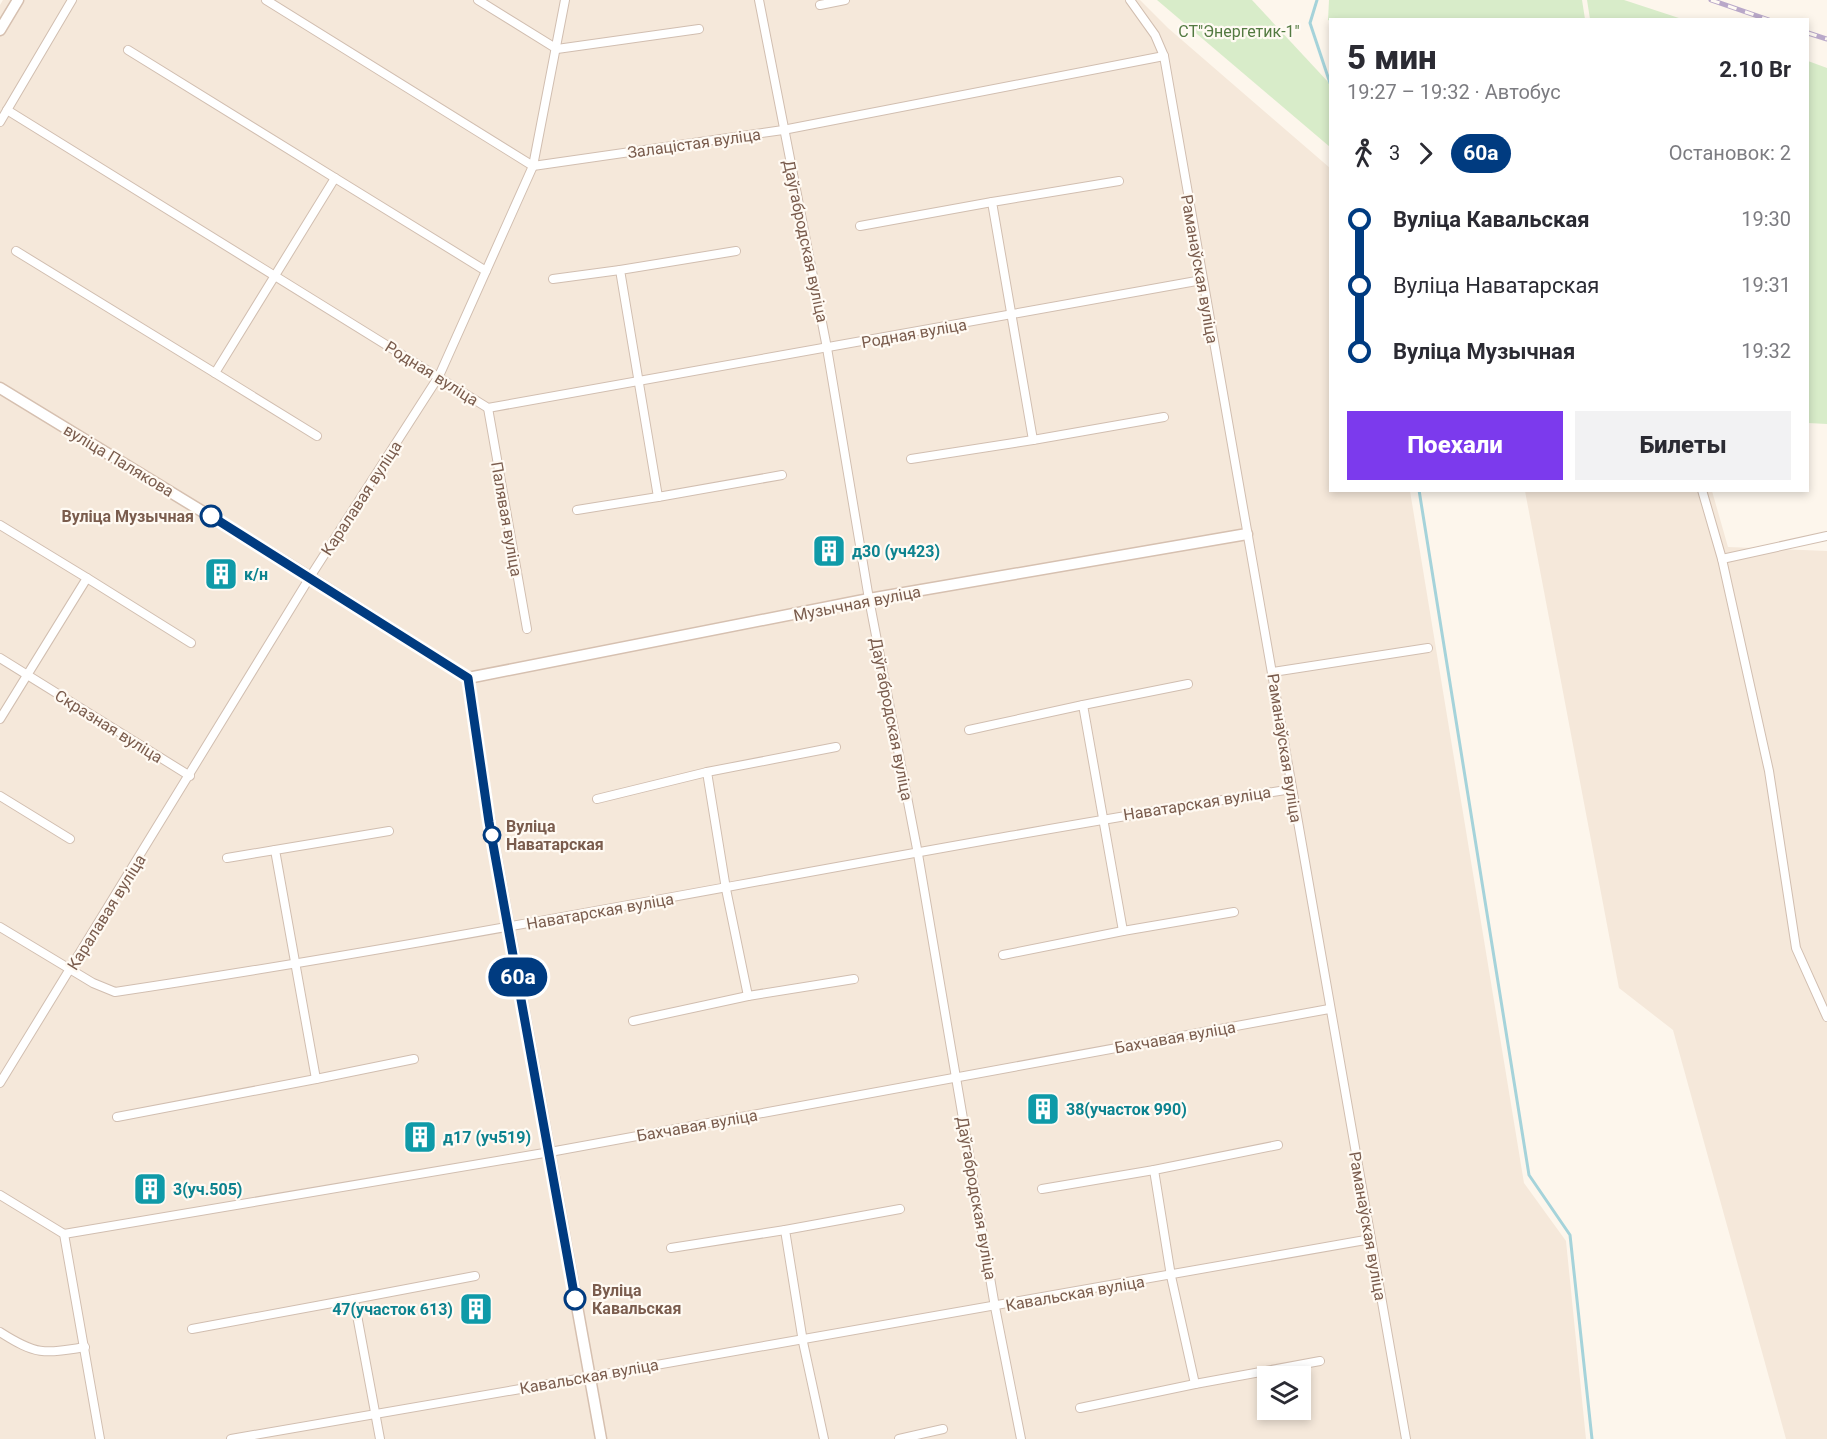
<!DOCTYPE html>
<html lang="ru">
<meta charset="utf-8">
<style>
body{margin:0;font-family:Roboto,sans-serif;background:#f2f2f3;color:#2b2b33;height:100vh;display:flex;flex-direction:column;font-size:22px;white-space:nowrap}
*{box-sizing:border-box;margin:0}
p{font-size:20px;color:#7c7c81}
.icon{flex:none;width:33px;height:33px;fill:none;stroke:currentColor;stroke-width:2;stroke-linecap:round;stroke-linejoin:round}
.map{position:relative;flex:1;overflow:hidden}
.details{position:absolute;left:1329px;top:18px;width:480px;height:474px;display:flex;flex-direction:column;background:#fff;border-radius:0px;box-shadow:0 3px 9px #0003}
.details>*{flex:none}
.badge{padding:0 12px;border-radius:20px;font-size:21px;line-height:39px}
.fabs{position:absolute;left:1257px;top:1366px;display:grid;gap:12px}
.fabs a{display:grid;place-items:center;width:54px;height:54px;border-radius:0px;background:#fff;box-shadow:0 3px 9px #0003;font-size:30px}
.map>.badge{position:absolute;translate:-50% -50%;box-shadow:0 0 0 3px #fff}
.legs{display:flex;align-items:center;gap:9px;height:66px;padding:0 18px;font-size:20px}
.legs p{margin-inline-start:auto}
.overview{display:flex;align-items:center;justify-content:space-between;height:102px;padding:0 18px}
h1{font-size:33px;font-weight:800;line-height:45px}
.primary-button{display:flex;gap:12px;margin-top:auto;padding:12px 18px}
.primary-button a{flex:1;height:69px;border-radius:0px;background:#7c3aed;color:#fff;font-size:24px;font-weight:800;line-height:69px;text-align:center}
.primary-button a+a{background:#f2f2f3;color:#2b2b33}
ul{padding:0 18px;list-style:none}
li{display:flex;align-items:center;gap:21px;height:66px;font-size:22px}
li i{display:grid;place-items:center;width:9px;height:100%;margin:0 8px;background:currentColor}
li i::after{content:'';width:15px;height:15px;margin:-8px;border:4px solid;border-radius:50%;background:#fff}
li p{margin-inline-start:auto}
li:first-child i{background:linear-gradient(#0000 50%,currentColor 0)}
li:last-child i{background:linear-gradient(currentColor 50%,#0000 0)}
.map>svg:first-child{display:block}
.residential{fill:#f5e8da;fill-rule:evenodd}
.green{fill:#d8ecc9}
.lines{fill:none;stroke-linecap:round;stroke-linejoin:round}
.stream{stroke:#a5d3da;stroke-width:3}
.street-casing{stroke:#d1beb0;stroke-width:10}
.secondary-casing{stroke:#d6c0b0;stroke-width:13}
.street{stroke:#fff;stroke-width:8}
.secondary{stroke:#fff;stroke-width:10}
.rail-casing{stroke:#b9a8c9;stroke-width:5}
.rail{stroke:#fffaf3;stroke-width:3;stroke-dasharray:9;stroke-linecap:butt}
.line-1-casing{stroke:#fff;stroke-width:14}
.line-1{stroke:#003b80;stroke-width:9}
.stop-1-dot{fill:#fff;stroke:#003b80;stroke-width:3}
.labels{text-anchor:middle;stroke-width:4.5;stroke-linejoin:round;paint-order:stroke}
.park-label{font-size:16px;fill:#537a41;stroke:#fffaf3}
.street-label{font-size:16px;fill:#7a5c4d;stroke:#fffaf3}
.stop-label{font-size:16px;font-weight:bold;fill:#7a5c4d;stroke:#fffaf3;text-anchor:start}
.culture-label{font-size:16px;font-weight:bold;fill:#0d838f;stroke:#fffaf3;text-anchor:start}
</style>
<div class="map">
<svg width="1827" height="1439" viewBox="0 0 1827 1439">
<rect width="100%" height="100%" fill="#fdf6ec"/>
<g class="residential">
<path d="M3 0H1140L1168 28 1330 168V490L1410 491 1524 1183 1566 1241 1586 1439H0V5ZM1268 1377H1300V1410H1268Z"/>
<polygon points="1525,491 1712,491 1728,547 1827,551 1827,1439 1786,1439 1673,1030 1619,988"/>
</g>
<g class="green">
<polygon points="1157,0 1252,0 1330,84 1330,147"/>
<polygon points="1329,0 1582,0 1585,19 1330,21 1328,20"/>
<polygon points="1587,0 1624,0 1682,19 1590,19"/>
<polygon points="1808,61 1827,68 1827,424 1808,423"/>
</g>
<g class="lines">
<g class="stream">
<polyline points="1317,0 1310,23 1330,83"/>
<polyline points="1419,490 1529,1175 1570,1235 1592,1439"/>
</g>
<defs>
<g id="street">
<polyline points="266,0 533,166 783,130 1164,56"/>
<polyline points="478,0 557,49 699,29"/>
<polyline points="759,0 827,348 869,599 918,854 995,1307 1021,1439"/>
<polyline points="1130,0 1155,35 1164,56 1406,1439"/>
<polyline points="820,5 845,0"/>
<polyline points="128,50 335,178"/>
<polyline points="7,110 488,408 1202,280"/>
<polyline points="0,122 72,0"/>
<polyline points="1119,181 992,202 1033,440 1164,417"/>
<polyline points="860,226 992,202"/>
<polyline points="16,251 215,373"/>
<polyline points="736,251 620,270 658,497 782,475"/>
<polyline points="553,279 620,270"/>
<polyline points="488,408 527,629"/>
<polyline points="317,436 215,373 335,178 486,271"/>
<polyline points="911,459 1033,440"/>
<polyline points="1702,490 1722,559 1769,771 1796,948 1827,1017"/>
<polyline points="577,510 658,497"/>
<polyline points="0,525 87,578"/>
<polyline points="1722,559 1827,536"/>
<polyline points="0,658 190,776"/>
<polyline points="1273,672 1428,648"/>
<polyline points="1188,684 1083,705 1123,931 1234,912"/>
<polyline points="0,719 87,578 191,643"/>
<polyline points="969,730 1083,705"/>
<polyline points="836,747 707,772 726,889 748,996 854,979"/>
<polyline points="0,796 70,839"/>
<polyline points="597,799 707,772"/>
<polyline points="389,831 275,850 316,1079 414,1059"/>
<polyline points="227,858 275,850"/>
<path d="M0 927 93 983 115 992C509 933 899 850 1292 789"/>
<polyline points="1003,955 1123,931"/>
<polyline points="633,1021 748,996"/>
<polyline points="0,1083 310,577 439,376 533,166 565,0"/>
<polyline points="117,1117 316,1079"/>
<polyline points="1278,1145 1154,1170 1171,1276 1195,1384 1320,1361"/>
<polyline points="1042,1189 1154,1170"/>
<polyline points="0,1195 64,1234 100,1439"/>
<polyline points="64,1234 550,1152 1329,1009"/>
<polyline points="671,1248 785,1230"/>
<polyline points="192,1329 354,1299"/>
<path d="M0 1332C36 1355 43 1354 85 1347"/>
<polyline points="1080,1408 1195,1384"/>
<path d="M231 1439C611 1373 991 1309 1371 1239"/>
<polyline points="380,1439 354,1299 475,1276"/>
<polyline points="824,1439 803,1342 785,1230 900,1209"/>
<polyline points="899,1439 943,1429"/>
</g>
<g id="secondary">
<polyline points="0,30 18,0"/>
<polyline points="0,388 295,568 468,678 487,808 601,1439"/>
<polyline points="468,678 869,599 1247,534"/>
</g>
</defs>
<use href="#street" class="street-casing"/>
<use href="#secondary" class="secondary-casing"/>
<use href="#street" class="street"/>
<use href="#secondary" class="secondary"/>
<defs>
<g id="rail">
<polyline points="1711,0 1769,20"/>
<polyline points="1808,33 1827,39"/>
</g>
</defs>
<use href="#rail" class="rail-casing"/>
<use href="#rail" class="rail"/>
</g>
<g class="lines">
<defs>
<polyline id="line-1" points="211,516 468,678 489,822 575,1299"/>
</defs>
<use href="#line-1" class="line-1-casing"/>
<use href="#line-1" class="line-1"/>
</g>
<defs>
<symbol id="building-square" viewBox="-11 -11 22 22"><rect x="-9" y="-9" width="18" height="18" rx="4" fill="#0f9aa8" stroke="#fffaf3"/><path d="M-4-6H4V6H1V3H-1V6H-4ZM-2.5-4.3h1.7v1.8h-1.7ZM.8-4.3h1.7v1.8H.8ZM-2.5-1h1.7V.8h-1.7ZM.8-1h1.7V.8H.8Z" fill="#fff"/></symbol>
</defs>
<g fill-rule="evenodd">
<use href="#building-square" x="810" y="532" width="38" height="38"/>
<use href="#building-square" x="202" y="555" width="38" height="38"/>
<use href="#building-square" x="1024" y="1090" width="38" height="38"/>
<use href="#building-square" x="401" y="1118" width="38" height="38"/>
<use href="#building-square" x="131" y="1170" width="38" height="38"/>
<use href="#building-square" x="457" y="1290" width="38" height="38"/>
</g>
<g class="stop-1-dot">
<circle cx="211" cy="516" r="10"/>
<circle cx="492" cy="835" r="8"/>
<circle cx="575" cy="1299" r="10"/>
</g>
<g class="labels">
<g class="park-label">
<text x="1239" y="37">СТ"Энергетик-1"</text>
</g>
<g class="street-label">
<text transform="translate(694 143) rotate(-8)" y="6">Залацістая вуліца</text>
<text transform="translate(806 241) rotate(78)" y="6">Даўгабродская вуліца</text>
<text transform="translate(1200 269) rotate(80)" y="6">Раманаўская вуліца</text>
<text transform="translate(914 333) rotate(-10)" y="6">Родная вуліца</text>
<text transform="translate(432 373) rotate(32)" y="6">Родная вуліца</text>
<text transform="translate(119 460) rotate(31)" y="6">вуліца Палякова</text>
<text transform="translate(361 498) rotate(-57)" y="6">Каралавая вуліца</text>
<text transform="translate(507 519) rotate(80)" y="6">Палявая вуліца</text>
<text transform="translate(857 603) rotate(-11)" y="6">Музычная вуліца</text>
<text transform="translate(892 719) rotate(79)" y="6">Даўгабродская вуліца</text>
<text transform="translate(109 726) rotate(32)" y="6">Скразная вуліца</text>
<text transform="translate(1285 748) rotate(81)" y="6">Раманаўская вуліца</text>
<text transform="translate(1197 803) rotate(-9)" y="6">Наватарская вуліца</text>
<text transform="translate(600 911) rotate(-10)" y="6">Наватарская вуліца</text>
<text transform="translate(106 912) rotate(-58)" y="6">Каралавая вуліца</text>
<text transform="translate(1175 1037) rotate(-10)" y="6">Бахчавая вуліца</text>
<text transform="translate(697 1125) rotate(-10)" y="6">Бахчавая вуліца</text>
<text transform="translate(977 1198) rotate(80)" y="6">Даўгабродская вуліца</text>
<text transform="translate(1368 1226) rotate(80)" y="6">Раманаўская вуліца</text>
<text transform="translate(1075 1293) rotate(-10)" y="6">Кавальская вуліца</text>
<text transform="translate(589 1376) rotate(-10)" y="6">Кавальская вуліца</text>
</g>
<g class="stop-label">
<text x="194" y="522" text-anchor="end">Вуліца Музычная</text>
<text x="506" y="832">Вуліца<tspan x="506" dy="18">Наватарская</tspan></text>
<text x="592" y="1296">Вуліца<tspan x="592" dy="18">Кавальская</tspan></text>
</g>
<g class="culture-label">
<text x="852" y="557">д30 (уч423)</text>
<text x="244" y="580">к/н</text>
<text x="1066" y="1115">38(участок 990)</text>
<text x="443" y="1143">д17 (уч519)</text>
<text x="173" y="1195">3(уч.505)</text>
<text x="453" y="1315" text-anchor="end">47(участок 613)</text>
</g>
</g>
</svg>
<div class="fabs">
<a><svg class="icon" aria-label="layers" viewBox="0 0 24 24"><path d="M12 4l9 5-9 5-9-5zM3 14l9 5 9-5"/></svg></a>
</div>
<b class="badge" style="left:518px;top:977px;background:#003b80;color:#fff">60а</b>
<section class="details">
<div class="overview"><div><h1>5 мин</h1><p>19:27 – 19:32 · Автобус</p></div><b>2.10 Br</b></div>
<div class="legs"><svg class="icon" aria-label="walk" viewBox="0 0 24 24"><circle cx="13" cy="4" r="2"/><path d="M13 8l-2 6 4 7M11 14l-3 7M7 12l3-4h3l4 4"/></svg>3<svg class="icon" aria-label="forward" viewBox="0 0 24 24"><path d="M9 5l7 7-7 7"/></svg><b class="badge" style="background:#003b80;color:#fff">60а</b><p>Остановок: 2</p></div>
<ul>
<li><i style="color:#003b80"></i><b>Вуліца Кавальская</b><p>19:30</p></li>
<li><i style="color:#003b80"></i><span>Вуліца Наватарская</span><p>19:31</p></li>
<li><i style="color:#003b80"></i><b>Вуліца Музычная</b><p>19:32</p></li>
</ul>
<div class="primary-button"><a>Поехали</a><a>Билеты</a></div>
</section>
</div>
